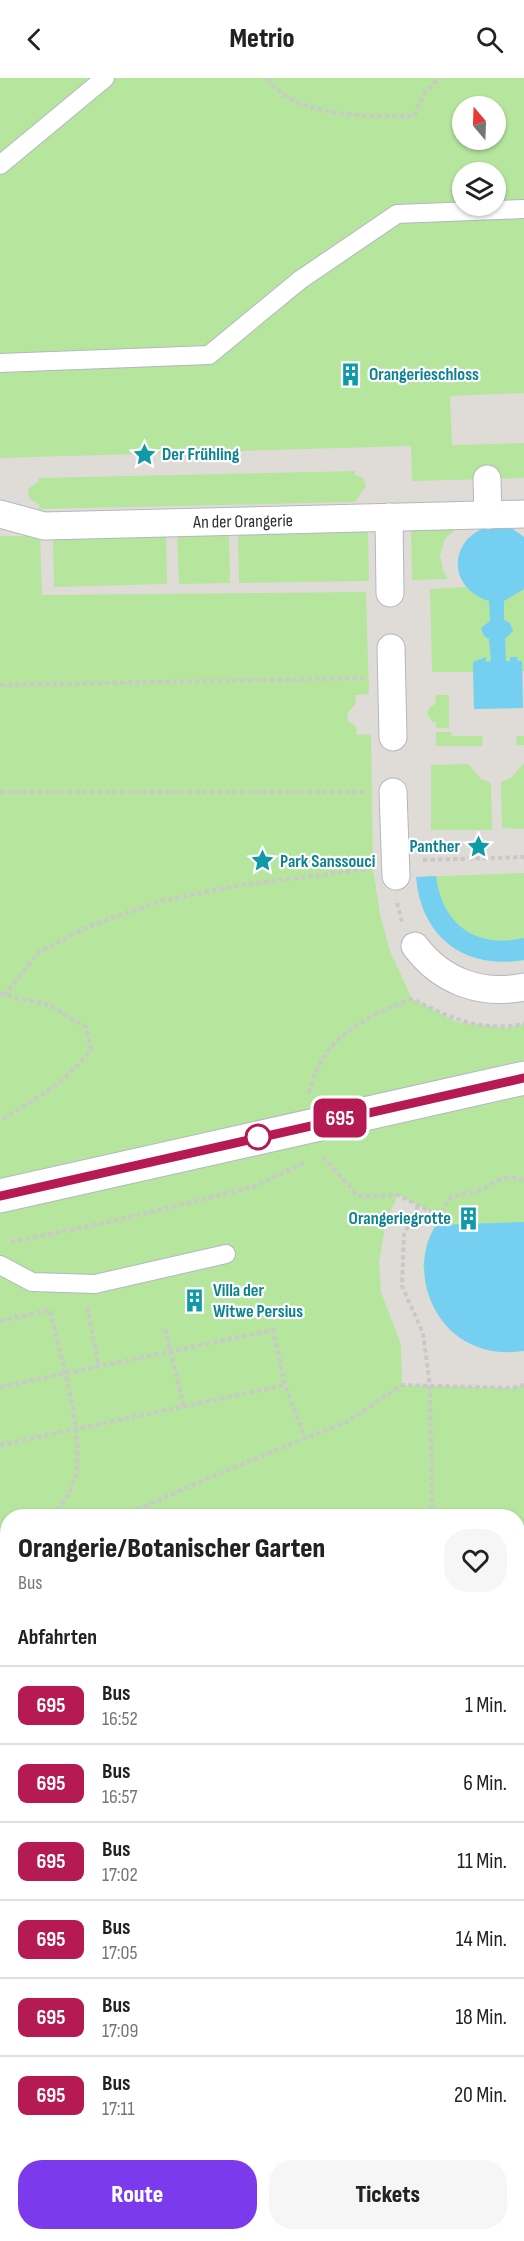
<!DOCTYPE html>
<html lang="de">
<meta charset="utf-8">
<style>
body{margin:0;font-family:"Sofia Sans Condensed",sans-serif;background:#f6f6f6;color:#222;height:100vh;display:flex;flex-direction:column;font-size:22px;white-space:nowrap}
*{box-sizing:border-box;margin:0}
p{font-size:20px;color:#767676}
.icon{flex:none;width:33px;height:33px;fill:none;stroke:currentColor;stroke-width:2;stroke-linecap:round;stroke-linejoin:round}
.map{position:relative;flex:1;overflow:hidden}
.drawer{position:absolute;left:0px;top:1431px;width:525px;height:732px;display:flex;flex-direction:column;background:#fff;border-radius:24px 24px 0 0;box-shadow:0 2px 4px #0004}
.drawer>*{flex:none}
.badge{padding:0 12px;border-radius:9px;font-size:21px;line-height:39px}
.needle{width:39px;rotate:341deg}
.buttons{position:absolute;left:452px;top:18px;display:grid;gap:12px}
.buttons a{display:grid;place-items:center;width:54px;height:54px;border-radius:50%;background:#fff;box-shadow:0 2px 4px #0004;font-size:30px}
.map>.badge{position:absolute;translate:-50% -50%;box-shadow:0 0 0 3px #fff}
h2{padding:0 18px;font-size:22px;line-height:54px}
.round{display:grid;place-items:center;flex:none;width:63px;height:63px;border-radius:24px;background:#f6f6f6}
.head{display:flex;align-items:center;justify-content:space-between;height:102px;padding:0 18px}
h1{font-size:28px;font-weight:800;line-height:45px}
.action{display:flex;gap:12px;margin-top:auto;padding:12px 18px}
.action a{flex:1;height:69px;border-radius:24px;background:#7c3aed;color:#fff;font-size:24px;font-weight:800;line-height:69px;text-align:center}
.action a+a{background:#f6f6f6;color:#222}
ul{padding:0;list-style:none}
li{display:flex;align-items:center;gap:18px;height:78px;padding:0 18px;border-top:2px solid #e0e0e0}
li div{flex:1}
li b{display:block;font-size:22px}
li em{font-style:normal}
li .badge{min-width:66px;font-weight:700;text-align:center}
header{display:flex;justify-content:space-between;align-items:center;height:78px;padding:0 18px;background:#fff;font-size:27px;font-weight:800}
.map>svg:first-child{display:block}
.green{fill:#b6e59e;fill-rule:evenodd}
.plaza{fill:#dfdcd8;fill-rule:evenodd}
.water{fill:#75cff0}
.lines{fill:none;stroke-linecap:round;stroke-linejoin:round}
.service-casing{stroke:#b4b7c1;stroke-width:20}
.pedestrian-casing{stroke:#b4b7c1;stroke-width:29}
.tertiary-casing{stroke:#b4b7c1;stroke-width:35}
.path{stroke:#c9c9c9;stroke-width:4;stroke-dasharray:4.5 3;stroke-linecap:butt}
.service{stroke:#fff;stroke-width:18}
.pedestrian{stroke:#fff;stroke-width:27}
.tertiary{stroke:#fff;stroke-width:33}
.line-casing{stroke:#fff;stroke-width:14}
.line{stroke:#b51b52;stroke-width:9}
.stop-dot{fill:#fff;stroke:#b51b52;stroke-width:3}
.labels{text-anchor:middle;stroke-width:4.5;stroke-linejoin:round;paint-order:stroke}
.culture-label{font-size:18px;font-weight:bold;fill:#0d838f;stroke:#fff;text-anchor:start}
.street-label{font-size:18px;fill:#2e2e2e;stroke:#fff}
</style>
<header><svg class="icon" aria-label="back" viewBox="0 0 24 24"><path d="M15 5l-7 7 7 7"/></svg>Metrio<svg class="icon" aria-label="search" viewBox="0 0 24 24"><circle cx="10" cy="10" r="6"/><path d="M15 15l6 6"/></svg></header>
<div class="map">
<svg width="524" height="2163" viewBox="0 0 524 2163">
<rect width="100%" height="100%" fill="#efe9e1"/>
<path class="green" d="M0 0H524V2163H0ZM462 28H495V62H462ZM462 94H495V128H462ZM8 1438H518V2156H8Z"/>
<g class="plaza">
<polygon points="524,315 524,365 452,367 450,318"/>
<path d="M411 368 412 403 524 400V459L467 460 458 481 459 496 466 509 430 511 432 594H473L474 631 523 630 522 593H524V658H516L517 667H524V685L511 700 501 704 502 750 524 751V795L417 799 423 832 510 884 524 882V946L506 950 457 944 412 921 390 873 380 836 373 790 371 656 357 657 356 648 348 643 347 636 356 625 355 617 369 616 366 514 42 517 40 458H0V380ZM355 393V397L363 400 366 408 355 424 39 431V426L31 422 28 417 29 410 38 404 39 400ZM456 451 445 461 440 477 443 492 448 501 412 502 411 452ZM368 453 369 503 239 505 238 455ZM229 456 230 505 179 506 177 457ZM166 457 167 506 54 509 53 460ZM436 617H449V650H436V644H432L427 636 429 630 435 626ZM436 654H451L452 658H482L483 668H436ZM468 686 481 701 491 705 492 752H431V687Z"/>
<polygon points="398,1117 439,1138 427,1165 423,1189 451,1253 477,1269 491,1273 524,1273 524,1307 512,1310 402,1307 401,1266 381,1214 379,1184 386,1143"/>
</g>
<g class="water">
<path d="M488 448 510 449 524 459V511L504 523V542L510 545 513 553 505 561 506 583H510V579H517L518 583H522L523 630 474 631 473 584 486 579V584L491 583 489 561 484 558 481 550 490 543 489 523C447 509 448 463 488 448Z"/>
<path d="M436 798C442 847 476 871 524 860V882C464 892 421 859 416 799Z"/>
<path d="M524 1144V1273C508 1275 494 1275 478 1269 430 1252 409 1190 436 1147Z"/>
</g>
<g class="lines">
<defs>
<g id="service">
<polyline points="0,87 105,0"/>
<polyline points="0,285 209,277 300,202 397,136 524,131"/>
<polyline points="0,1187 32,1204 95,1206 226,1176"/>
</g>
<g id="pedestrian">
<polyline points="487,401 488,437"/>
<polyline points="0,436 44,448 524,436"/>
<polyline points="389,439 390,515"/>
<polyline points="391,570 393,659"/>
<polyline points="393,714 396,798"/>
<path d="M415 868C441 903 481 918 524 909"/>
</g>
<polyline id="tertiary" points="0,1118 524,1000"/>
</defs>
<use href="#service" class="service-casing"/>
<use href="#pedestrian" class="pedestrian-casing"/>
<use href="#tertiary" class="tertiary-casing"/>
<g class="path">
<path d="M268 0C291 40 374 39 414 38L425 14 439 0"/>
<polyline points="0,607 364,600"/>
<polyline points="0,714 366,714"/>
<polyline points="423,782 524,779"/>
<polyline points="397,825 402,844"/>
<path d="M0 916 49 927 86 949 91 971C68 1004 33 1022 0 1043"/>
<polyline points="4,917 39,874 92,847 161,823 241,807 369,791"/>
<path d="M309 1015C322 960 363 939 412 921 451 940 479 954 524 946"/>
<path d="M323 1079 358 1118 398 1117 439 1138 451 1119C462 1116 475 1115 484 1110 498 1103 507 1095 524 1103"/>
<polyline points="418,1128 404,1156 402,1208 423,1255 430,1308 432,1438"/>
<polyline points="11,1164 113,1143 253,1109 304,1085"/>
<polyline points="87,1229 99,1288"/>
<path d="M0 1243 50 1232C60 1277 81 1344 77 1389 75 1408 64 1424 53 1438"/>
<polyline points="165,1251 184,1329"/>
<polyline points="0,1309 273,1252 285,1307 305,1360"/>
<polyline points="0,1367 285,1307"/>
<polyline points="123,1438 206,1401 348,1343 402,1307 512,1310 524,1307"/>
<polyline points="0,1470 8,1465"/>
<polyline points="0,1527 8,1521"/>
<polyline points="0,1690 8,1692"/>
<polyline points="518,1725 524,1725"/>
<polyline points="523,1875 524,1945"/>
<polyline points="0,2041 8,2037"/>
<polyline points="518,2133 524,2132"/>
<polyline points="489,2163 490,2156"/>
</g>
<use href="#service" class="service"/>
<use href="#pedestrian" class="pedestrian"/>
<use href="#tertiary" class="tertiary"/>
</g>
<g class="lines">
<defs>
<polyline id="line" points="0,1118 524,1000"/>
</defs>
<use href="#line" class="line-casing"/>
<use href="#line" class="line"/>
</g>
<defs>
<symbol id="building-bare" viewBox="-9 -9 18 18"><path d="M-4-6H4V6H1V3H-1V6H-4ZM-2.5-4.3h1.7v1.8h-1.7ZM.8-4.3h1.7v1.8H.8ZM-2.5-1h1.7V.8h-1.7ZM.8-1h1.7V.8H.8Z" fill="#0f9aa8" stroke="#fff" stroke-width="2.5" paint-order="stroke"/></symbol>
<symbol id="sight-bare" viewBox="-9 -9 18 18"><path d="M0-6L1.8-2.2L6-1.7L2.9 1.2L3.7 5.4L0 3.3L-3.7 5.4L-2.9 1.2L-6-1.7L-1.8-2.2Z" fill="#0f9aa8" stroke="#fff" stroke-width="2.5" paint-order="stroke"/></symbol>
</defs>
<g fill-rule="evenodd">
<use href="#building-bare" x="334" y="280" width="33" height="33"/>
<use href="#sight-bare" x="128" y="360" width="33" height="33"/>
<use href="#sight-bare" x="462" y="752" width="33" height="33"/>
<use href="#sight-bare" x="246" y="766" width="33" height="33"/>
<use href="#building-bare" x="452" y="1124" width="33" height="33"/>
<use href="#building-bare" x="178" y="1206" width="33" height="33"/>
</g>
<circle class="stop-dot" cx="258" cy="1059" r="12"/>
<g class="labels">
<g class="culture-label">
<text x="369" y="302">Orangerieschloss</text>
<text x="162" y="382">Der Frühling</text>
<text x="460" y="774" text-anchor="end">Panther</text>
<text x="280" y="789">Park Sanssouci</text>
<text x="451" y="1146" text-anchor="end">Orangeriegrotte</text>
<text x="213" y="1218">Villa der<tspan x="213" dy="21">Witwe Persius</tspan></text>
</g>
<g class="street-label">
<text transform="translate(243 443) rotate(-1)" y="6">An der Orangerie</text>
</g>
</g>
</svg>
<div class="buttons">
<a><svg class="needle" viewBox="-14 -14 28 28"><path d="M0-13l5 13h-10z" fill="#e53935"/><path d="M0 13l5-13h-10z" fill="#767676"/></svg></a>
<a><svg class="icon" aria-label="layers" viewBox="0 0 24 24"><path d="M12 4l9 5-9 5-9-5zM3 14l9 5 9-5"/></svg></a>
</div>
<b class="badge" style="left:340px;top:1040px;background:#b51b52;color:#fff">695</b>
<section class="drawer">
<div class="head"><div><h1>Orangerie/Botanischer Garten</h1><p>Bus</p></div><a class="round"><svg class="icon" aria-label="heart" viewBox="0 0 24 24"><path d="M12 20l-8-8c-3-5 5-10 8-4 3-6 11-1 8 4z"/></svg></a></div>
<h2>Abfahrten</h2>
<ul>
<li><span class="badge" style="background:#b51b52;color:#fff">695</span><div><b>Bus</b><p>16:52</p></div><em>1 Min.</em></li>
<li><span class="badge" style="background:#b51b52;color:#fff">695</span><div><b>Bus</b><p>16:57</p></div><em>6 Min.</em></li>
<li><span class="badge" style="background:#b51b52;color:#fff">695</span><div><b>Bus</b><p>17:02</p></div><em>11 Min.</em></li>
<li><span class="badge" style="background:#b51b52;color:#fff">695</span><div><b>Bus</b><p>17:05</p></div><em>14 Min.</em></li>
<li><span class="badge" style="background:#b51b52;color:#fff">695</span><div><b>Bus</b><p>17:09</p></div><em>18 Min.</em></li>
<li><span class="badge" style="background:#b51b52;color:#fff">695</span><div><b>Bus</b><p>17:11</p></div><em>20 Min.</em></li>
</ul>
<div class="action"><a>Route</a><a>Tickets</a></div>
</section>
</div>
